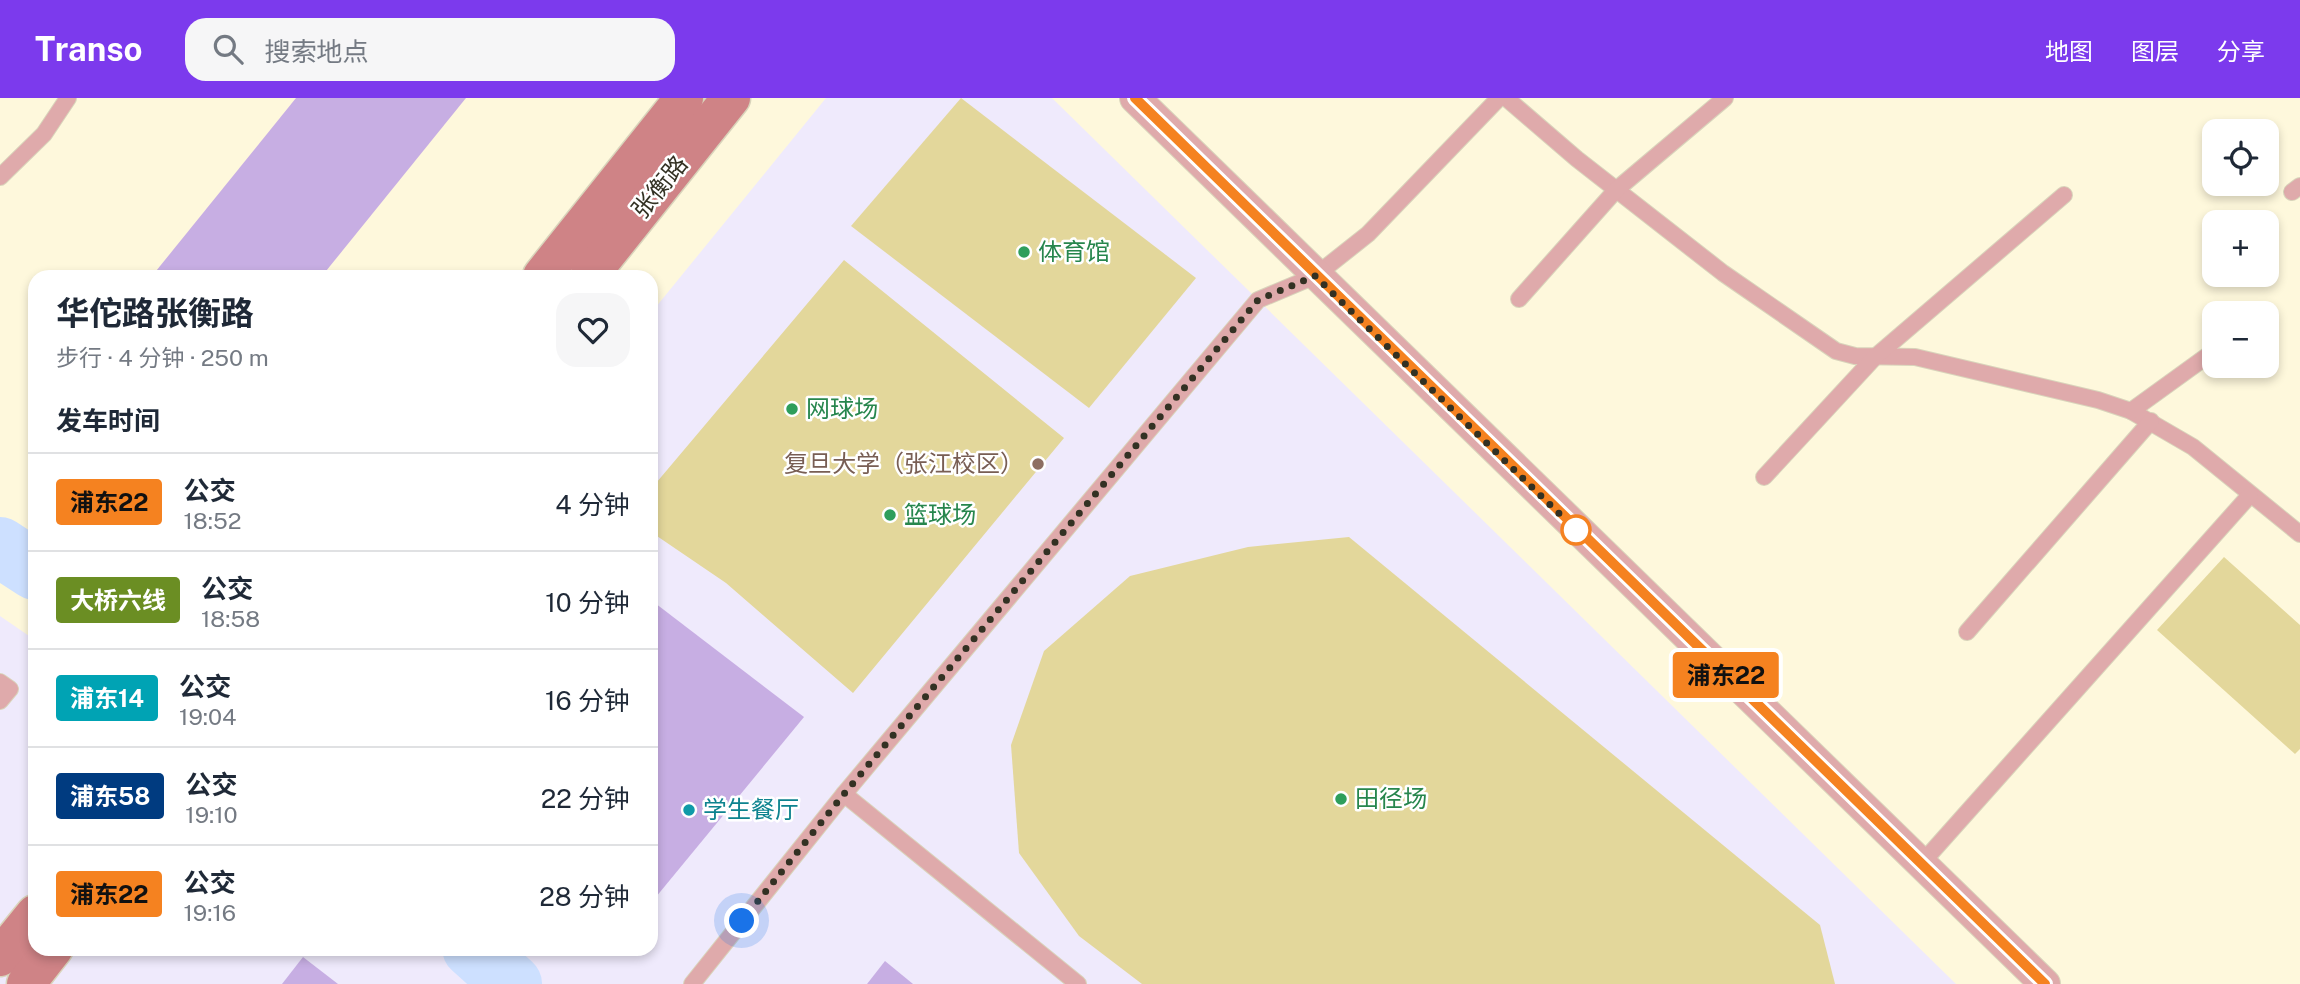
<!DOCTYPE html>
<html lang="zh">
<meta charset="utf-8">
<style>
body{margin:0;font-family:"Public Sans","Noto Sans SC",sans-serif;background:#f6f6f7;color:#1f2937;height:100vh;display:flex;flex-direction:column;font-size:26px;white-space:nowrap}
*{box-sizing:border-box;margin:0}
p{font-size:23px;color:#747a83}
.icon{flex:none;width:38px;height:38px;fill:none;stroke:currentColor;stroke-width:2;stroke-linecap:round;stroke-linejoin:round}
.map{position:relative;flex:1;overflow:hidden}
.drawer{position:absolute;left:28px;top:172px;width:630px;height:686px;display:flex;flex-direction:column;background:#fff;border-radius:21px;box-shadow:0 4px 10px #0003}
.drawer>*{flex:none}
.badge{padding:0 14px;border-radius:5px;font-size:24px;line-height:46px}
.tools{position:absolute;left:2202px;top:21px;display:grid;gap:14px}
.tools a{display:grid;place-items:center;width:77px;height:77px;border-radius:14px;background:#fff;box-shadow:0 4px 10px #0003;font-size:35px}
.you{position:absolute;width:35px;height:35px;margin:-18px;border:5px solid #fff;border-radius:50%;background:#1a73e8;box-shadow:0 0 0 10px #1a73e833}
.map>.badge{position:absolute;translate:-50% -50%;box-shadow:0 0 0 4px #fff}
h2{padding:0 28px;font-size:26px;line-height:63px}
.round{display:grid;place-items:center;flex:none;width:74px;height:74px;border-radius:21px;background:#f6f6f7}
.headline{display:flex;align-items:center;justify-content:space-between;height:119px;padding:0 28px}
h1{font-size:33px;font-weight:700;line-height:52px}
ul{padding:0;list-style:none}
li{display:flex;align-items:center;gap:21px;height:98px;padding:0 28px;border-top:2px solid #e0e1e3}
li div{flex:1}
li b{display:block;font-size:26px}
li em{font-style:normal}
li .badge{min-width:77px;font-weight:700;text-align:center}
header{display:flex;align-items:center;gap:42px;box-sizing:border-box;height:98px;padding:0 35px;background:#7c3aed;color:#fff}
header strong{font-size:33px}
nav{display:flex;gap:38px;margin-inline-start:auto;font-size:24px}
.search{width:490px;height:63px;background:#f6f6f7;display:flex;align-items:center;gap:18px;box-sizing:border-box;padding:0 24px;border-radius:21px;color:#747a83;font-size:26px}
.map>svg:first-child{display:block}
.education{fill:#efeafc}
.green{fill:#e3d79b}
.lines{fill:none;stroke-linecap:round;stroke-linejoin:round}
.river{stroke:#cde0ff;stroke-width:60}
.building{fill:#c7aee3}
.lane-casing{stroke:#d9d4bb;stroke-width:18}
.street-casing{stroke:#d9d4bb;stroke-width:32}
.secondary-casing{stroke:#d9d4bb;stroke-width:41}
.lane{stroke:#dfaaab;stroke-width:16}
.street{stroke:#dfaaab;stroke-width:30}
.secondary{stroke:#cf8386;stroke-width:38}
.line-casing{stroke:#fff;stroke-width:16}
.line{stroke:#f58220;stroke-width:10}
.walk{stroke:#333123;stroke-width:7;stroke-dasharray:0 12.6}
.leisure-dot{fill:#2e9e5b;stroke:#fff;stroke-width:2.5}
.education-dot{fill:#8d6e63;stroke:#fff;stroke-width:2.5}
.stop-dot{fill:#fff;stroke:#f58220;stroke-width:3.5}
.culture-dot{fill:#0f9aa8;stroke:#fff;stroke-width:2.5}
.labels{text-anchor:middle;stroke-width:5;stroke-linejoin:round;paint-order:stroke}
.street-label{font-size:24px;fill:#333123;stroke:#fff}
.leisure-label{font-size:24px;fill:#27864d;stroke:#fff;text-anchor:start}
.education-label{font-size:24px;fill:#785e54;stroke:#fff;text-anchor:end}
.culture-label{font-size:24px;fill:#0d838f;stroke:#fff;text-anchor:start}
</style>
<header>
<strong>Transo</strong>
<div class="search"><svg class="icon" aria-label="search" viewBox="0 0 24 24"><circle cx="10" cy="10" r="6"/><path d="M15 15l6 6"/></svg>搜索地点</div>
<nav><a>地图</a><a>图层</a><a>分享</a></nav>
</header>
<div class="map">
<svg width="2300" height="886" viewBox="0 0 2300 886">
<rect width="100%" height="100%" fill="#fef8dc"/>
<polygon class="education" points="826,0 1052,0 1956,886 0,886 0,518 35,542 35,850 651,850 651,215"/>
<g class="green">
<polygon points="961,0 1196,180 1089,310 851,128"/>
<polygon points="844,162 1064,340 853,595 726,485 651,434 651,391"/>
<polygon points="1349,439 1820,827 1835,886 1142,886 1079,838 1019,755 1011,647 1044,553 1130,478 1248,449"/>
<polygon points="2224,459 2300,527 2300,651 2295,656 2157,532"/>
</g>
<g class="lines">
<g class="river">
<polyline points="0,449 35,472"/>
<polyline points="472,850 512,886"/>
</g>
</g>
<g class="building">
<polygon points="296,0 466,0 322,178 152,178"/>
<polygon points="651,502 804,619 651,805"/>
<polygon points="303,859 338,886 282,886"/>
<polygon points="885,863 913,886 867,886"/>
</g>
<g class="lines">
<defs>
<g id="lane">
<polyline points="1506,0 1577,61 1723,175 1836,253 1855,258 1915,259 2098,302 2131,313 2193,349 2300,436"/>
<polyline points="0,79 44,36 68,0"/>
<polyline points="2292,94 2300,88"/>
<polyline points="1519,201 1616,92 1725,0"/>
<polyline points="2131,313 2214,253"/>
<polyline points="1764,379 1875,259 2064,97"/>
<polyline points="1967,534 2151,323"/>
<polyline points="0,584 10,591 0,603"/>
<polyline points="844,696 1078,886"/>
<polyline points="1921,766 2250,397"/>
<polyline points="692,886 844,696 1258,202 1315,178 1368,136 1499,0"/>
</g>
<polyline id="street" points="1135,0 2045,886"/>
<g id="secondary">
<polyline points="542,178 684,0"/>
<polyline points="589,178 731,0"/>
<polyline points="0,859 35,816"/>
<polyline points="26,886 54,850"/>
</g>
</defs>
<use href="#lane" class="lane-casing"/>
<use href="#street" class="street-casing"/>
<use href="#secondary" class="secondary-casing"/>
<use href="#lane" class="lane"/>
<use href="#street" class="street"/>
<use href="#secondary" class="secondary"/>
</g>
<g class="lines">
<defs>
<polyline id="line" points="1135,0 2045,886"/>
</defs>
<use href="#line" class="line-casing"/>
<use href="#line" class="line"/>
<polyline class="walk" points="742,823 844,696 1258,202 1315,178 1576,432"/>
</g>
<g class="leisure-dot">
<circle cx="1024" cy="154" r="7"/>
<circle cx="792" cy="311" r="7"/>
<circle cx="890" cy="417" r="7"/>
<circle cx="1341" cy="701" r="7"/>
</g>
<circle class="education-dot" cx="1038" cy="366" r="7"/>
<circle class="stop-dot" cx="1576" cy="432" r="14"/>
<circle class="culture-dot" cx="689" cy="712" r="7"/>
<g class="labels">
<g class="street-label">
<text transform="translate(660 89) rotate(-51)" y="8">张衡路</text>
</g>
<g class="leisure-label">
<text x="1038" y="162">体育馆</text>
<text x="806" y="319">网球场</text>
<text x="904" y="425">篮球场</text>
<text x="1355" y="709">田径场</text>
</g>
<g class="education-label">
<text x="1024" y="374">复旦大学（张江校区）</text>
</g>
<g class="culture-label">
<text x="703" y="720">学生餐厅</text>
</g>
</g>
</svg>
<div class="tools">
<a><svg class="icon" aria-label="locate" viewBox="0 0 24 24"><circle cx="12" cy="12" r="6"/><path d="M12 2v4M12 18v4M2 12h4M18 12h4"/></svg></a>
<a>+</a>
<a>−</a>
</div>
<div class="you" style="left:742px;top:823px"></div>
<b class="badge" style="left:1726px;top:577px;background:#f58220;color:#111">浦东22</b>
<section class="drawer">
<div class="headline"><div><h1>华佗路张衡路</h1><p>步行 · 4 分钟 · 250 m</p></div><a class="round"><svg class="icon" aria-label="heart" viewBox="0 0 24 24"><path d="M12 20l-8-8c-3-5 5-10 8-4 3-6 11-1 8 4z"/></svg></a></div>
<h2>发车时间</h2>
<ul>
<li><span class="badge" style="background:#f58220;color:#111">浦东22</span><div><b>公交</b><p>18:52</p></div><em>4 分钟</em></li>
<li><span class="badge" style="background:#6b8e23;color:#fff">大桥六线</span><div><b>公交</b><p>18:58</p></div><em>10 分钟</em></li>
<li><span class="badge" style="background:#00a3b4;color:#fff">浦东14</span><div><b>公交</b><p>19:04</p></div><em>16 分钟</em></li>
<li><span class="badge" style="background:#003b80;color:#fff">浦东58</span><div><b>公交</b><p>19:10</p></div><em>22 分钟</em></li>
<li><span class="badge" style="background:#f58220;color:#111">浦东22</span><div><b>公交</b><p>19:16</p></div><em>28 分钟</em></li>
</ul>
</section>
</div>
